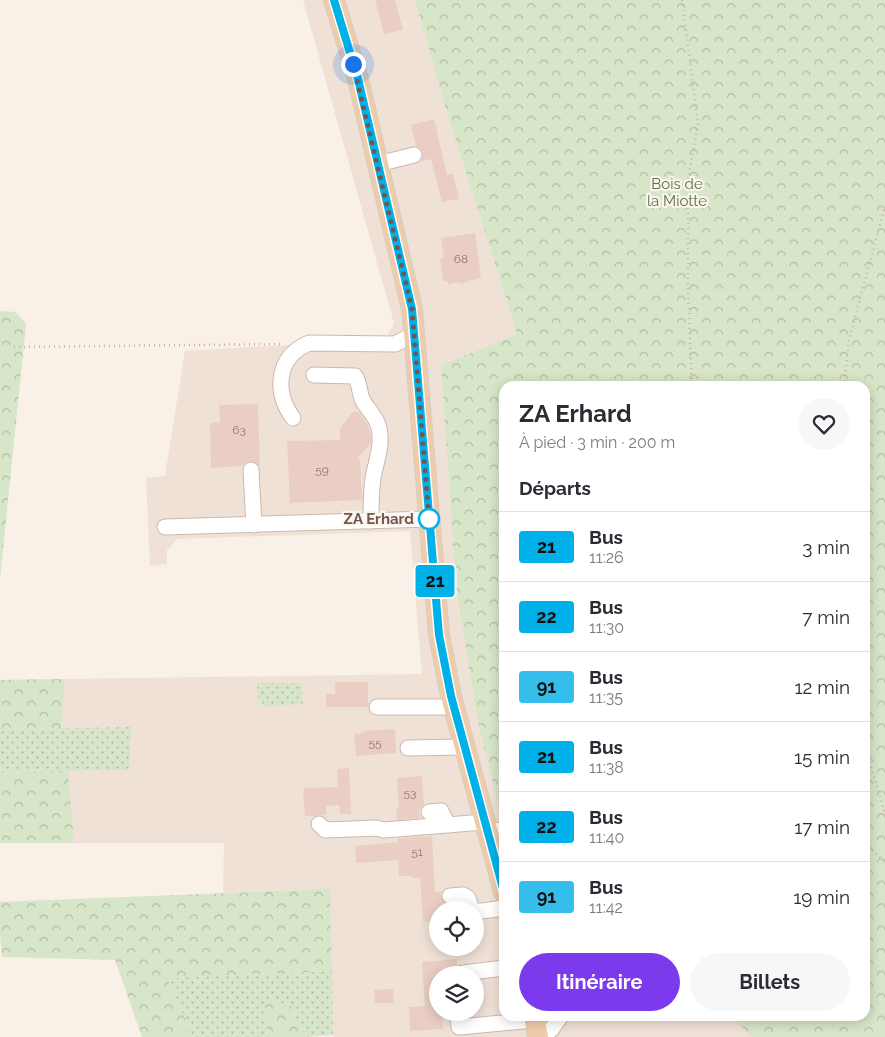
<!DOCTYPE html>
<html lang="fr">
<meta charset="utf-8">
<style>
body{margin:0;font-family:Raleway,sans-serif;background:#f7f7f7;color:#2b2b33;height:100vh;display:flex;flex-direction:column;font-size:19px;white-space:nowrap}
*{box-sizing:border-box;margin:0}
p{font-size:16px;color:#7c7c81}
.icon{flex:none;width:28px;height:28px;fill:none;stroke:currentColor;stroke-width:2;stroke-linecap:round;stroke-linejoin:round}
.map{position:relative;flex:1;overflow:hidden}
.sheet{position:absolute;left:499px;top:381px;width:371px;height:640px;display:flex;flex-direction:column;background:#fff;border-radius:15px;box-shadow:0 2px 12px #0003}
.sheet>*{flex:none}
.badge{padding:0 10px;border-radius:4px;font-size:18px;line-height:32px}
.tools{position:absolute;left:429px;top:901px;display:grid;gap:10px}
.tools a{display:grid;place-items:center;width:55px;height:55px;border-radius:50%;background:#fff;box-shadow:0 2px 12px #0003;font-size:25px}
.you{position:absolute;width:25px;height:25px;margin:-12px;border:4px solid #fff;border-radius:50%;background:#1a73e8;box-shadow:0 0 0 8px #1a73e833}
.map>.badge{position:absolute;translate:-50% -50%;box-shadow:0 0 0 2px #fff}
h2{padding:0 20px;font-size:19px;line-height:45px}
.round{display:grid;place-items:center;flex:none;width:52px;height:52px;border-radius:26px;background:#f7f7f7}
.overview{display:flex;align-items:center;justify-content:space-between;height:85px;padding:0 20px}
h1{font-size:24px;font-weight:700;line-height:38px}
.action{display:flex;gap:10px;margin-top:auto;padding:10px 20px}
.action a{flex:1;height:58px;border-radius:30px;background:#7c3aed;color:#fff;font-size:20px;font-weight:700;line-height:58px;text-align:center}
.action a+a{background:#f7f7f7;color:#2b2b33}
ul{padding:0;list-style:none}
li{display:flex;align-items:center;gap:15px;height:70px;padding:0 20px;border-top:1px solid #e1e1e2}
li div{flex:1}
li b{display:block;font-size:19px}
li em{font-style:normal}
li .badge{min-width:55px;font-weight:700;text-align:center}
.map>svg:first-child{display:block}
.residential{fill:#f0e1d7;fill-rule:evenodd}
.grass{fill:url(#grass-dots)}
.forest{fill:url(#forest-crowns)}
.building{fill:#ebcec3}
.lines{fill:none;stroke-linecap:round;stroke-linejoin:round}
.minor-casing{stroke:#cab8af;stroke-width:17}
.major-casing{stroke:#d4cdca;stroke-width:22}
.path{stroke:#d0b1a6;stroke-width:2.5;stroke-dasharray:1 4;stroke-linecap:butt}
.minor{stroke:#fff;stroke-width:15}
.major{stroke:#efcca9;stroke-width:20}
.line-casing{stroke:#fff;stroke-width:11}
.line{stroke:#00b1e9;stroke-width:8}
.walk{stroke:#70574f;stroke-width:5;stroke-dasharray:0 9}
.stop-dot{fill:#fff;stroke:#00b1e9;stroke-width:2.5}
.labels{text-anchor:middle;stroke-width:4.5;stroke-linejoin:round;paint-order:stroke}
.number-label{font-size:12px;fill:#8f756c}
.park-label{font-size:15px;fill:#5b7449;stroke:#fdf5ed}
.stop-label{font-size:15px;font-weight:bold;fill:#70574f;stroke:#fdf5ed;text-anchor:end}
</style>
<div class="map">
<svg width="885" height="1037" viewBox="0 0 885 1037">
<defs>
<pattern id="grass-dots" width="8" height="8" patternUnits="userSpaceOnUse" patternTransform="scale(1.25)"><rect width="8" height="8" fill="#d7e5c8"/><path d="M2 2h.1M6 6h.1" fill="none" stroke="#b3bca5" stroke-width="1.8" stroke-linecap="round"/></pattern>
<pattern id="forest-crowns" width="20" height="18" patternUnits="userSpaceOnUse" patternTransform="scale(1.25)"><rect width="20" height="18" fill="#d7e5c8"/><path d="M2 6a3 3 0 1 1 6 0M12 15a3 3 0 1 1 6 0" fill="none" stroke="#b3bca5"/></pattern>
</defs>
<rect width="100%" height="100%" fill="#f9f0e8"/>
<path class="residential" d="M303 0H415L443 100 517 334 441 365 456 587 477 718 504 829V1016H730L752 1037H333L330 888 223 893 224 843H0V772L128 770 130 727 0 729V680L422 674 410 531 178 539 167 550V564L150 566 146 478 165 476 185 351 386 339 394 323ZM438 910H475V948H438ZM438 975H475V1012H438Z"/>
<g class="grass">
<polygon points="257,683 301,683 303,704 262,707 262,701 258,700"/>
<polygon points="131,727 129,770 0,772 0,729"/>
<polygon points="332,971 333,1035 307,1037 297,1026 292,1006 265,1006 268,1037 193,1037 167,978"/>
</g>
<g class="forest">
<polygon points="415,0 885,0 885,1037 752,1037 730,1016 865,1016 865,386 504,386 504,829 477,718 456,587 441,365 517,334 443,100"/>
<polygon points="0,311 16,312 26,324 0,579"/>
<polygon points="65,679 61,728 0,729 0,680"/>
<polygon points="68,771 74,843 0,843 0,772"/>
<polygon points="330,888 332,971 167,978 193,1037 142,1037 115,960 2,957 0,935 0,902 253,892"/>
<polygon points="272,1000 292,1006 297,1026 307,1037 268,1037 265,1006"/>
</g>
<g class="building">
<polygon points="375,0 395,0 403,30 384,34"/>
<polygon points="434,119 447,175 453,174 459,199 442,202 431,159 421,161 423,152 420,148 416,146 411,125"/>
<polygon points="475,233 481,278 467,281 465,283 460,284 458,282 448,284 448,281 443,281 440,259 444,258 441,238"/>
<polygon points="258,404 260,466 251,461 246,462 242,466 211,468 210,423 220,422 219,405"/>
<polygon points="353,412 359,412 368,425 371,435 371,443 358,458 360,461 362,500 290,503 287,441 340,440 340,428"/>
<polygon points="335,682 368,682 368,707 326,707 326,694 335,694"/>
<polygon points="395,729 396,753 356,756 354,734 363,733 363,731"/>
<polygon points="349,768 351,814 340,814 339,805 326,806 326,815 305,816 304,800 303,800 304,788 338,787 337,769"/>
<polygon points="422,776 424,804 419,811 420,818 397,820 396,809 399,808 397,778"/>
<polygon points="432,836 435,892 442,891 441,897 445,904 446,910 438,910 438,921 423,922 420,878 412,878 412,876 399,876 398,860 356,863 355,846 398,842 398,838"/>
<polygon points="457,959 457,966 454,970 454,975 438,975 438,1012 442,1012 443,1029 410,1031 409,1007 425,1006 422,962"/>
<polygon points="393,989 394,1003 375,1003 374,990"/>
</g>
<g class="lines">
<defs>
<g id="minor">
<polyline points="378,164 414,155"/>
<path d="M314 375 355 376C360 383 359 393 363 401 368 410 377 417 379 428 383 445 376 461 373 478 371 492 371 507 371 521"/>
<path d="M293 418C274 392 276 357 309 343L395 344 414 334"/>
<polyline points="251,470 254,525"/>
<polyline points="165,527 429,519"/>
<polyline points="377,707 454,707"/>
<polyline points="408,748 464,747"/>
<polyline points="429,812 441,811 448,825"/>
<polyline points="319,824 325,830 376,828 384,830 484,822"/>
<polyline points="488,833 504,829"/>
<polyline points="450,896 463,895 468,898 472,910"/>
<polyline points="475,911 482,911 504,908"/>
<polyline points="463,973 504,968"/>
<polyline points="458,1017 459,1027 534,1020"/>
<polyline points="537,1034 551,1030 561,1016"/>
</g>
<g id="major">
<polyline points="334,0 358,79 412,309 439,635 451,696 504,892"/>
<polyline points="534,1016 538,1037"/>
</g>
</defs>
<use href="#minor" class="minor-casing"/>
<use href="#major" class="major-casing"/>
<g class="path">
<polyline points="682,0 698,124 688,178 688,290 692,386"/>
<polyline points="14,347 282,344"/>
<polyline points="844,386 849,340 885,206"/>
<polyline points="865,748 885,813"/>
<polyline points="865,843 885,862"/>
</g>
<use href="#minor" class="minor"/>
<use href="#major" class="major"/>
</g>
<g class="lines">
<defs>
<polyline id="line" points="334,0 358,79 412,309 439,635 451,696 504,892"/>
</defs>
<use href="#line" class="line-casing"/>
<use href="#line" class="line"/>
<polyline class="walk" points="353,64 412,309 429,519"/>
</g>
<circle class="stop-dot" cx="429" cy="519" r="10"/>
<g class="labels">
<g class="number-label">
<text x="461" y="263">68</text>
<text x="239" y="434">63</text>
<text x="322" y="474">59</text>
<text x="375" y="747">55</text>
<text x="410" y="797">53</text>
<text x="417" y="856">51</text>
</g>
<g class="park-label">
<text x="677" y="189">Bois de<tspan x="677" dy="17">la Miotte</tspan></text>
</g>
<g class="stop-label">
<text x="414" y="524">ZA Erhard</text>
</g>
</g>
</svg>
<div class="tools">
<a><svg class="icon" aria-label="locate" viewBox="0 0 24 24"><circle cx="12" cy="12" r="6"/><path d="M12 2v4M12 18v4M2 12h4M18 12h4"/></svg></a>
<a><svg class="icon" aria-label="layers" viewBox="0 0 24 24"><path d="M12 4l9 5-9 5-9-5zM3 14l9 5 9-5"/></svg></a>
</div>
<div class="you" style="left:353px;top:64px"></div>
<b class="badge" style="left:435px;top:581px;background:#00b1e9;color:#111">21</b>
<section class="sheet">
<div class="overview"><div><h1>ZA Erhard</h1><p>À pied · 3 min · 200 m</p></div><a class="round"><svg class="icon" aria-label="heart" viewBox="0 0 24 24"><path d="M12 20l-8-8c-3-5 5-10 8-4 3-6 11-1 8 4z"/></svg></a></div>
<h2>Départs</h2>
<ul>
<li><span class="badge" style="background:#00b1e9;color:#111">21</span><div><b>Bus</b><p>11:26</p></div><em>3 min</em></li>
<li><span class="badge" style="background:#00b1e9;color:#111">22</span><div><b>Bus</b><p>11:30</p></div><em>7 min</em></li>
<li><span class="badge" style="background:#35beec;color:#111">91</span><div><b>Bus</b><p>11:35</p></div><em>12 min</em></li>
<li><span class="badge" style="background:#00b1e9;color:#111">21</span><div><b>Bus</b><p>11:38</p></div><em>15 min</em></li>
<li><span class="badge" style="background:#00b1e9;color:#111">22</span><div><b>Bus</b><p>11:40</p></div><em>17 min</em></li>
<li><span class="badge" style="background:#35beec;color:#111">91</span><div><b>Bus</b><p>11:42</p></div><em>19 min</em></li>
</ul>
<div class="action"><a>Itinéraire</a><a>Billets</a></div>
</section>
</div>
